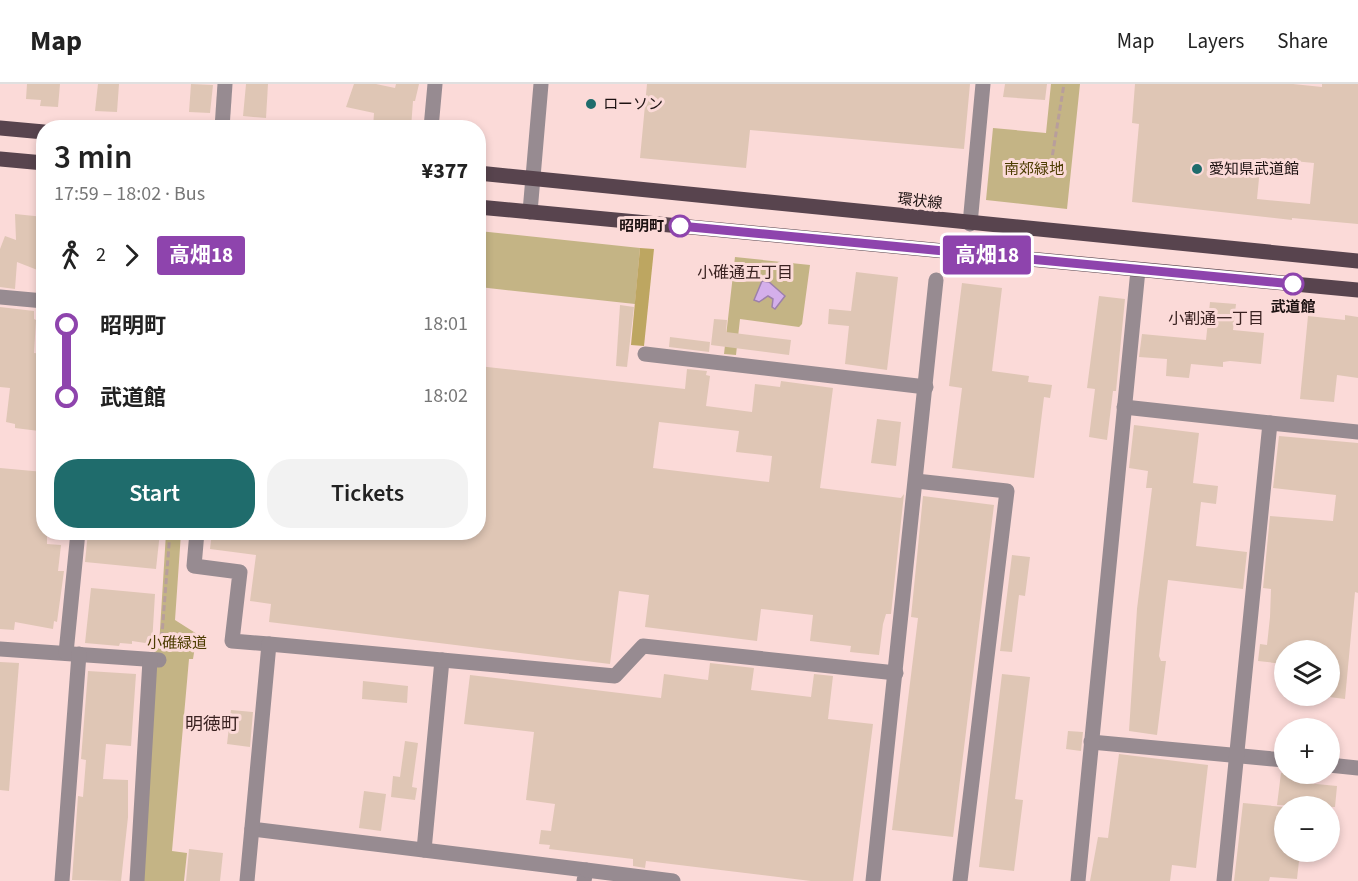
<!DOCTYPE html>
<meta charset="utf-8">
<style>
body{margin:0;font-family:"Source Sans 3","Noto Sans JP",sans-serif;background:#f2f2f2;color:#222;height:100vh;display:flex;flex-direction:column;font-size:22px;white-space:nowrap}
*{box-sizing:border-box;margin:0}
p{font-size:20px;color:#767676}
.icon{flex:none;width:33px;height:33px;fill:none;stroke:currentColor;stroke-width:2;stroke-linecap:round;stroke-linejoin:round}
.map{position:relative;flex:1;overflow:hidden}
.details{position:absolute;left:36px;top:36px;width:450px;height:420px;display:flex;flex-direction:column;background:#fff;border-radius:24px;box-shadow:0 3px 9px #0003}
.details>*{flex:none}
.badge{padding:0 12px;border-radius:4px;font-size:21px;line-height:39px}
.controls{position:absolute;left:1274px;top:556px;display:grid;gap:12px}
.controls a{display:grid;place-items:center;width:66px;height:66px;border-radius:50%;background:#fff;box-shadow:0 3px 9px #0003;font-size:30px}
.map>.badge{position:absolute;translate:-50% -50%;box-shadow:0 0 0 3px #fff}
.legs{display:flex;align-items:center;gap:9px;height:66px;padding:0 18px;font-size:20px}
.legs p{margin-inline-start:auto}
.overview{display:flex;align-items:center;justify-content:space-between;height:102px;padding:0 18px}
h1{font-size:33px;font-weight:600;line-height:45px}
.button{display:flex;gap:12px;margin-top:auto;padding:12px 18px}
.button a{flex:1;height:69px;border-radius:24px;background:#1f6c6c;color:#fff;font-size:24px;font-weight:600;line-height:69px;text-align:center}
.button a+a{background:#f2f2f2;color:#222}
ul{padding:0 18px;list-style:none}
li{display:flex;align-items:center;gap:21px;height:72px;font-size:22px}
li i{display:grid;place-items:center;width:9px;height:100%;margin:0 8px;background:currentColor}
li i::after{content:'';width:15px;height:15px;margin:-8px;border:4px solid;border-radius:50%;background:#fff}
li p{margin-inline-start:auto}
li:first-child i{background:linear-gradient(#0000 50%,currentColor 0)}
li:last-child i{background:linear-gradient(currentColor 50%,#0000 0)}
header{display:flex;align-items:center;gap:36px;box-sizing:border-box;height:84px;padding:0 30px;background:#fff;border-bottom:2px solid #e0e0e0}
header strong{font-size:28px}
nav{display:flex;gap:33px;margin-inline-start:auto;font-size:21px}
.map>svg:first-child{display:block}
.green{fill:#c4b485}
.forest{fill:#bda661}
.water{fill:#d4afeb;stroke:#9d80aa;stroke-width:1.5}
.building{fill:#dfc6b5;fill-rule:evenodd}
.lines{fill:none;stroke-linecap:round;stroke-linejoin:round}
.path{stroke:#b89e9c;stroke-width:3;stroke-dasharray:6 3;stroke-linecap:butt}
.minor{stroke:#978b91;stroke-width:15}
.major{stroke:#58444e;stroke-width:15}
.line-1-casing{stroke:#fff;stroke-width:14}
.line-1{stroke:#8e44ad;stroke-width:9}
.poi-dot{fill:#1f6c6c;stroke:#fbdad8;stroke-width:2}
.stop-1-dot{fill:#fff;stroke:#8e44ad;stroke-width:3}
.labels{text-anchor:middle;stroke-width:6;stroke-linejoin:round;paint-order:stroke}
.poi-label{font-size:15px;fill:#1d1212;stroke:#fbdad8;text-anchor:start}
.park-label{font-size:15px;fill:#4c3c01;stroke:#fbdad8}
.street-label{font-size:15px;fill:#1d1212;stroke:#fbdad8}
.stop-label{font-size:15px;font-weight:bold;fill:#1d1212;stroke:#fbdad8;text-anchor:end}
.neighbourhood-label{font-size:16px;fill:#3a2221;stroke:#fbdad8}
.quarter-label{font-size:18px;fill:#3a2221;stroke:#fbdad8}
</style>
<header>
<strong>Map</strong>
<nav><a>Map</a><a>Layers</a><a>Share</a></nav>
</header>
<div class="map">
<svg width="1358" height="797" viewBox="0 0 1358 797">
<rect width="100%" height="100%" fill="#fbdad8"/>
<g class="green">
<polygon points="1051,0 1080,0 1067,125 986,116 993,44 1046,49"/>
<polygon points="479,147 640,164 635,220 479,203"/>
<polygon points="735,173 810,181 802,240 799,243 740,235 736,271 724,270"/>
<polygon points="166,449 181,449 175,536 197,550 193,575 189,575 172,767 187,769 184,797 138,797 154,568 159,562"/>
</g>
<polygon class="forest" points="640,164 654,165 644,262 631,261"/>
<polygon class="water" points="762,197 769,198 785,212 775,225 772,223 773,215 768,212 759,218 754,216"/>
<g class="building">
<polygon points="27,0 60,0 58,23 40,22 41,16 26,15"/>
<polygon points="98,0 119,0 117,28 95,27"/>
<polygon points="191,0 213,1 210,29 189,28"/>
<polygon points="246,0 268,0 266,34 243,32"/>
<polygon points="354,0 376,0 395,4 396,0 419,0 415,17 413,17 411,44 373,44 374,29 346,23"/>
<polygon points="647,0 970,0 964,65 750,46 746,84 640,74"/>
<polygon points="1005,0 1047,0 1045,16 1003,13"/>
<path d="M1135 0H1293L1322 3V0H1358V140L1292 134V136L1132 118 1139 40 1132 39ZM1261 74 1314 79 1310 120 1257 115Z"/>
<polygon points="15,130 44,133 44,178 40,187 17,178 15,205 0,203 0,165 5,152 16,156"/>
<polygon points="856,188 898,193 887,286 845,280 849,242 828,240 829,225 851,227"/>
<polygon points="962,199 1002,204 992,287 1029,292 1028,298 1052,301 1050,314 1044,313 1034,394 952,384 962,304 949,302"/>
<polygon points="1099,212 1125,215 1116,307 1113,307 1107,356 1089,353 1095,305 1087,304"/>
<polygon points="1210,218 1236,220 1233,246 1264,249 1261,280 1230,277 1223,278 1223,283 1191,280 1189,294 1166,292 1167,275 1139,273 1142,250 1206,256"/>
<polygon points="620,221 634,223 627,283 616,282"/>
<polygon points="0,223 34,227 34,235 36,236 34,269 44,270 39,347 15,344 15,340 6,338 10,304 0,303"/>
<polygon points="1345,231 1358,233 1358,294 1337,291 1334,318 1300,315 1308,232 1345,236"/>
<polygon points="714,235 727,236 726,248 791,256 789,271 711,261"/>
<polygon points="670,253 710,258 709,268 669,263"/>
<path d="M478 282 685 305 687 285 707 287 706 291 710 292 706 322 752 328 755 300 780 303 781 297 833 304 820 404 901 414 904 410 891 530H886L883 540 879 571 850 568 851 562 810 557 813 531 761 525 757 557 645 543 649 511 619 507 610 580 269 538 271 520 250 517 256 471 210 465 212 448H478ZM659 338 739 347 736 368 772 372 769 398 653 384Z"/>
<polygon points="877,335 901,338 896,382 871,379"/>
<polygon points="1134,341 1199,349 1193,399 1218,402 1216,420 1201,418 1196,462 1247,468 1243,505 1168,496 1159,572 1161,577 1166,577 1157,651 1129,647 1137,525 1152,404 1146,404 1148,387 1129,384"/>
<polygon points="1279,352 1358,359 1358,509 1355,508 1345,615 1329,613 1329,567 1284,567 1284,580 1258,577 1260,560 1267,561 1270,533 1271,505 1263,504 1270,432 1333,437 1336,411 1273,404"/>
<polygon points="0,384 44,388 44,448 47,448 47,460 61,461 58,487 64,487 57,538 54,537 53,545 15,538 14,546 0,545"/>
<polygon points="923,412 994,421 953,753 892,746 918,534 911,533"/>
<polygon points="88,448 160,448 156,485 85,478"/>
<polygon points="1012,471 1030,473 1025,512 1019,511 1012,568 1000,567"/>
<polygon points="91,504 155,510 152,560 132,557 132,560 120,559 119,562 85,559"/>
<polygon points="0,578 19,579 9,707 0,706"/>
<polygon points="710,579 754,584 751,606 811,613 814,590 833,592 828,635 873,640 853,797 811,797 646,777 645,784 633,782 633,775 549,765 550,761 539,760 541,746 551,747 555,720 526,716 534,648 464,640 470,591 661,614 664,590 708,596"/>
<polygon points="88,587 136,590 131,662 106,660 103,695 128,696 128,733 121,797 72,796 78,712 83,713 86,676 81,675"/>
<polygon points="1002,590 1030,593 1015,715 1023,716 1014,787 979,783"/>
<polygon points="363,597 408,602 407,619 362,615"/>
<polygon points="231,626 253,628 250,663 227,660"/>
<polygon points="1068,647 1083,648 1081,667 1066,665"/>
<polygon points="405,657 418,659 412,703 417,704 415,716 391,713 393,692 400,693"/>
<polygon points="1119,670 1208,681 1196,784 1172,781 1170,797 1090,797 1098,753 1108,754"/>
<polygon points="1281,689 1307,692 1306,699 1337,702 1335,723 1277,721"/>
<polygon points="364,707 386,710 381,747 359,744"/>
<polygon points="1243,719 1284,723 1284,768 1300,768 1297,795 1270,793 1269,797 1234,797"/>
<polygon points="189,765 223,769 220,797 186,797"/>
</g>
<g class="lines">
<g class="path">
<polyline points="1051,80 1064,0"/>
<polyline points="161,563 170,448"/>
</g>
<g class="minor">
<polyline points="222,44 225,0"/>
<polyline points="431,44 435,0"/>
<polyline points="530,128 541,0"/>
<polyline points="970,140 983,0"/>
<polyline points="0,213 44,217"/>
<polyline points="645,270 926,303"/>
<polyline points="1124,323 1270,339"/>
<polyline points="916,397 1007,407 960,797"/>
<polyline points="197,448 194,482 240,488 232,557 269,560"/>
<polyline points="0,565 159,576"/>
<polyline points="66,569 78,448"/>
<polyline points="1091,658 1284,676"/>
<polyline points="1329,681 1358,684"/>
<polyline points="252,745 586,786 584,797"/>
<polyline points="424,766 442,576"/>
<polyline points="586,786 673,797"/>
<polyline points="62,797 79,570"/>
<polyline points="137,797 150,576"/>
<polyline points="247,797 269,560 615,592 643,562 896,589"/>
<polyline points="873,797 936,196"/>
<polyline points="1078,797 1138,186"/>
<polyline points="1224,797 1270,339 1358,348"/>
</g>
<g class="major">
<polyline points="0,44 44,48"/>
<polyline points="0,75 44,79"/>
<polyline points="478,89 1358,177"/>
<polyline points="478,123 1358,206"/>
</g>
</g>
<g class="lines">
<defs>
<polyline id="line-1" points="680,142 1293,200"/>
</defs>
<use href="#line-1" class="line-1-casing"/>
<use href="#line-1" class="line-1"/>
</g>
<g class="poi-dot">
<circle cx="591" cy="20" r="6"/>
<circle cx="1197" cy="85" r="6"/>
</g>
<g class="stop-1-dot">
<circle cx="680" cy="142" r="10"/>
<circle cx="1293" cy="200" r="10"/>
</g>
<g class="labels">
<g class="poi-label">
<text x="603" y="25">ローソン</text>
<text x="1209" y="90">愛知県武道館</text>
</g>
<g class="park-label">
<text x="1034" y="90">南郊緑地</text>
<text x="177" y="564">小碓緑道</text>
</g>
<g class="street-label">
<text transform="translate(920 117) rotate(6)" y="5">環状線</text>
</g>
<g class="stop-label">
<text x="664" y="147">昭明町</text>
<text x="1293" y="228" text-anchor="middle">武道館</text>
</g>
<g class="neighbourhood-label">
<text x="745" y="194">小碓通五丁目</text>
<text x="1216" y="240">小割通一丁目</text>
</g>
<g class="quarter-label">
<text x="212" y="646">明徳町</text>
</g>
</g>
</svg>
<div class="controls">
<a><svg class="icon" aria-label="layers" viewBox="0 0 24 24"><path d="M12 4l9 5-9 5-9-5zM3 14l9 5 9-5"/></svg></a>
<a>+</a>
<a>−</a>
</div>
<b class="badge" style="left:987px;top:171px;background:#8e44ad;color:#fff">高畑18</b>
<section class="details">
<div class="overview"><div><h1>3 min</h1><p>17:59 – 18:02 · Bus</p></div><b>¥377</b></div>
<div class="legs"><svg class="icon" aria-label="walk" viewBox="0 0 24 24"><circle cx="13" cy="4" r="2"/><path d="M13 8l-2 6 4 7M11 14l-3 7M7 12l3-4h3l4 4"/></svg>2<svg class="icon" aria-label="forward" viewBox="0 0 24 24"><path d="M9 5l7 7-7 7"/></svg><b class="badge" style="background:#8e44ad;color:#fff">高畑18</b></div>
<ul>
<li><i style="color:#8e44ad"></i><b>昭明町</b><p>18:01</p></li>
<li><i style="color:#8e44ad"></i><b>武道館</b><p>18:02</p></li>
</ul>
<div class="button"><a>Start</a><a>Tickets</a></div>
</section>
</div>
